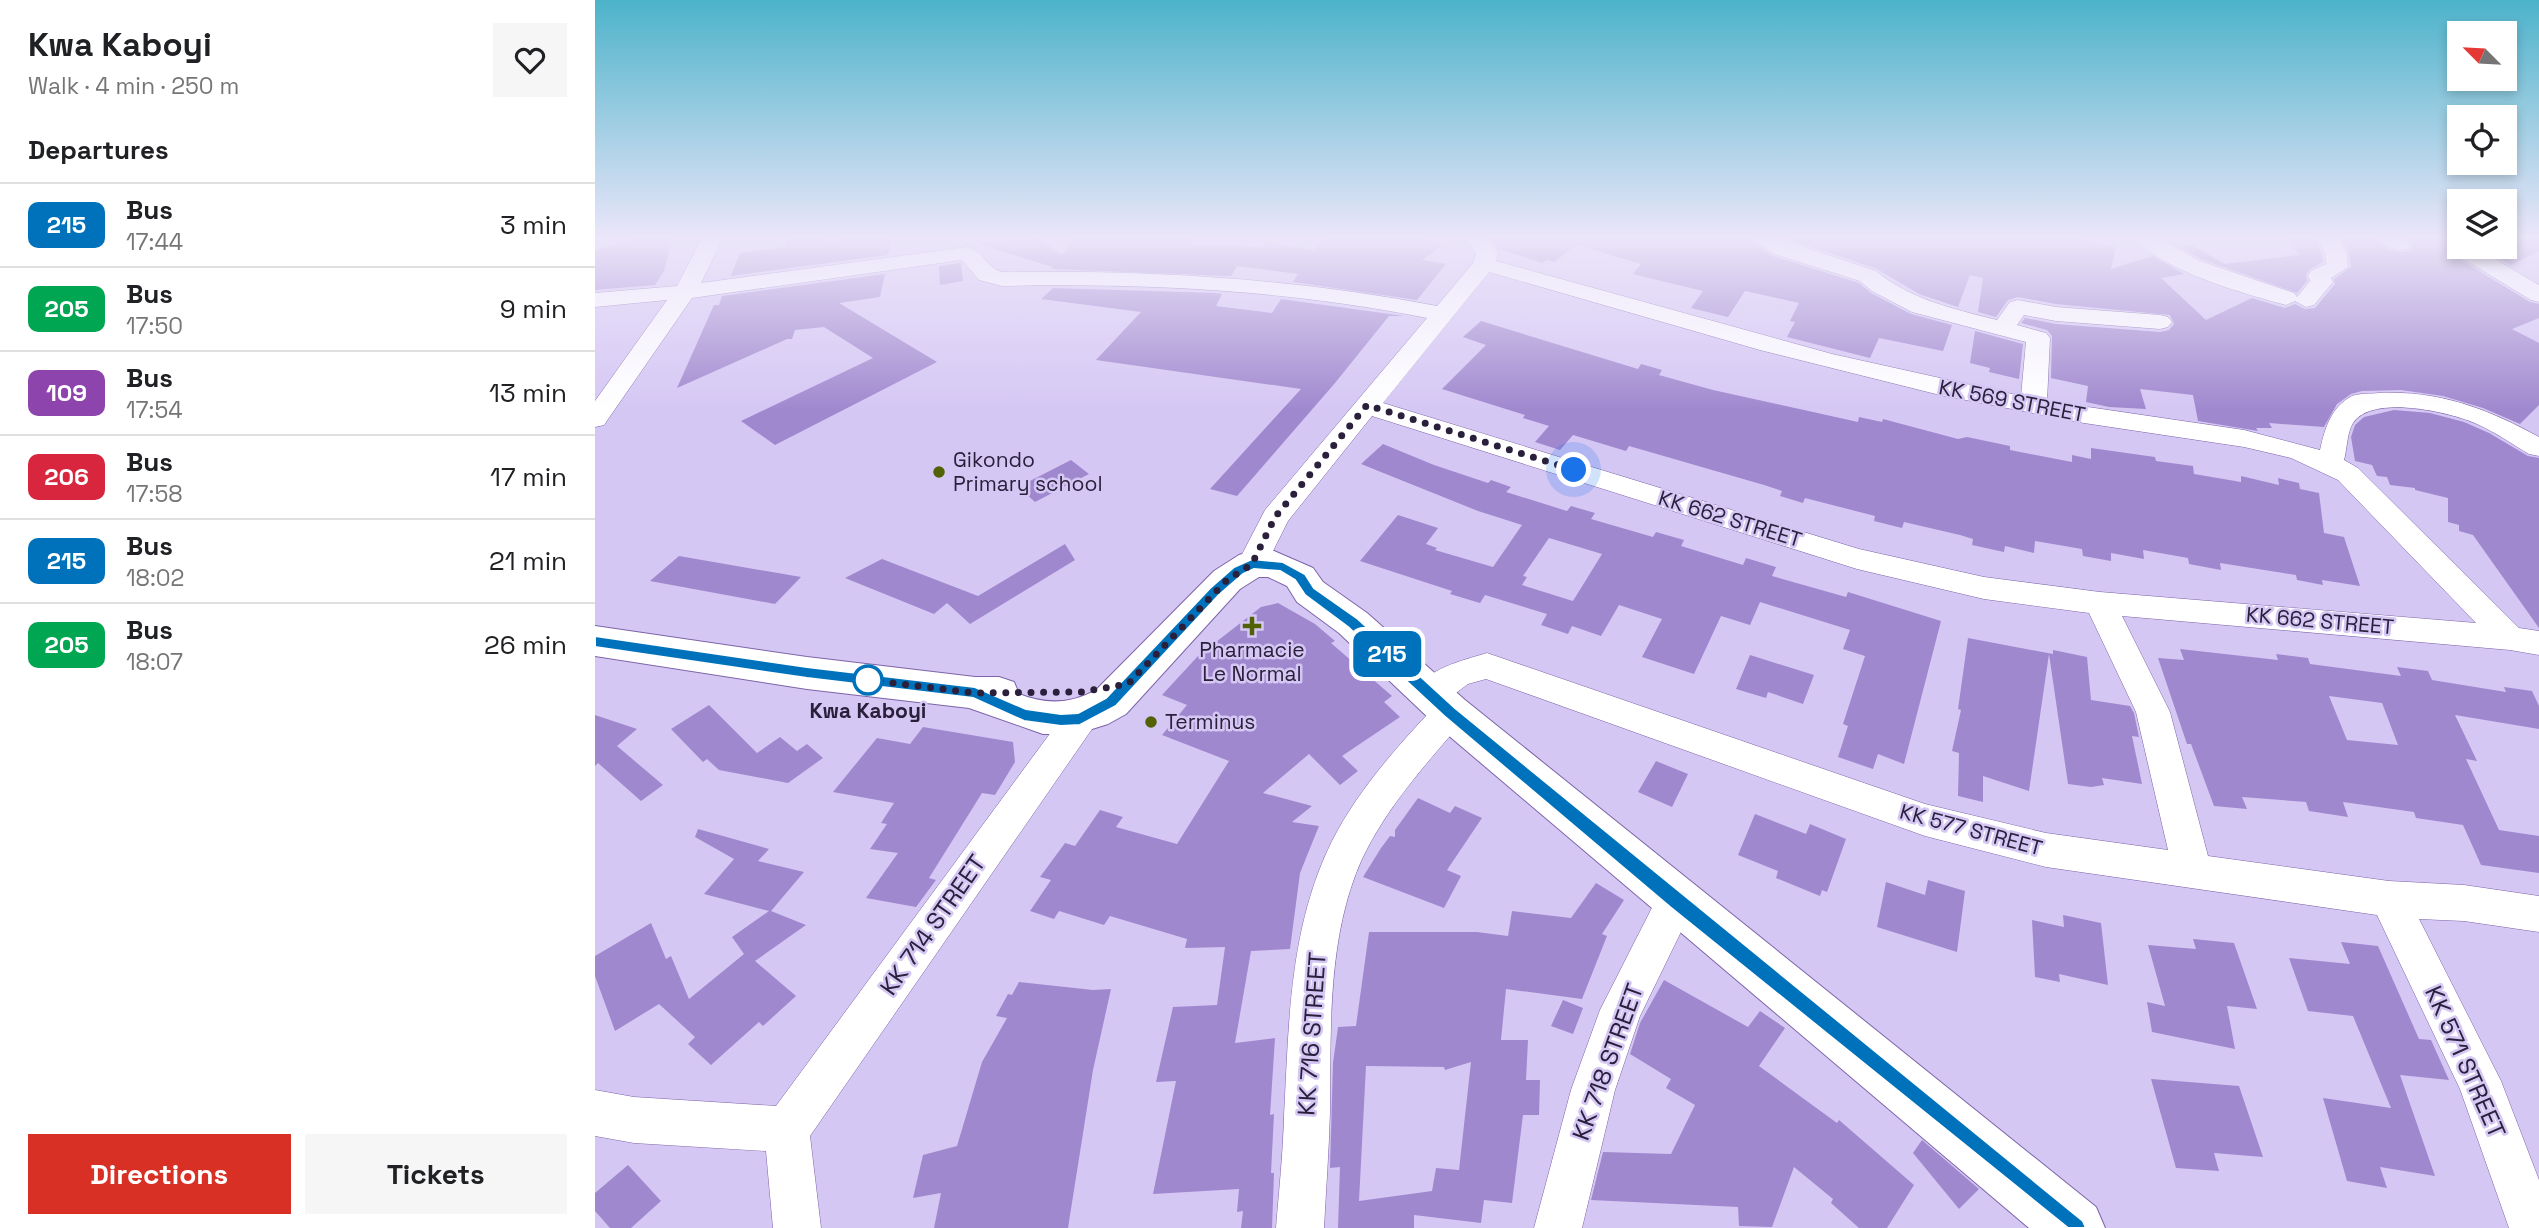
<!DOCTYPE html>
<meta charset="utf-8">
<style>
body{margin:0;font-family:"Space Grotesk",sans-serif;background:#f6f6f6;color:#202124;height:100vh;display:flex;flex-direction:column;font-size:26px;white-space:nowrap}
*{box-sizing:border-box;margin:0}
p{font-size:23px;color:#757577}
.icon{flex:none;width:38px;height:38px;fill:none;stroke:currentColor;stroke-width:2;stroke-linecap:round;stroke-linejoin:round}
.map{position:relative;flex:1;overflow:hidden}
.panel{display:flex;flex-direction:column;background:#fff;width:595px}
.panel>*{flex:none}
.badge{padding:0 14px;border-radius:10px;font-size:24px;line-height:46px}
.needle{width:46px;rotate:294deg}
.tools{position:absolute;left:1852px;top:21px;display:grid;gap:14px}
.tools a{display:grid;place-items:center;width:70px;height:70px;border-radius:0px;background:#fff;box-shadow:0 4px 10px #0003;font-size:35px}
.you{position:absolute;width:35px;height:35px;margin:-18px;border:5px solid #fff;border-radius:50%;background:#1a73e8;box-shadow:0 0 0 10px #1a73e833}
.map>.badge{position:absolute;translate:-50% -50%;box-shadow:0 0 0 4px #fff}
h2{padding:0 28px;font-size:26px;line-height:63px}
.round{display:grid;place-items:center;flex:none;width:74px;height:74px;border-radius:0px;background:#f6f6f6}
.overview{display:flex;align-items:center;justify-content:space-between;height:119px;padding:0 28px}
h1{font-size:33px;font-weight:700;line-height:52px}
.action{display:flex;gap:14px;margin-top:auto;padding:14px 28px}
.action a{flex:1;height:80px;border-radius:0px;background:#d93025;color:#fff;font-size:28px;font-weight:700;line-height:80px;text-align:center}
.action a+a{background:#f6f6f6;color:#202124}
ul{padding:0;list-style:none}
li{display:flex;align-items:center;gap:21px;height:84px;padding:0 28px;border-top:2px solid #e0e0e0}
li div{flex:1}
li b{display:block;font-size:26px}
li em{font-style:normal}
li .badge{min-width:77px;font-weight:700;text-align:center}
main{display:flex;flex:1;min-height:0}
.map>svg:first-child{display:block}
.building{fill:#a088ce;fill-rule:evenodd}
.lines{fill:none;stroke-linecap:round;stroke-linejoin:round}
.minor-casing{stroke:#7d64a8;stroke-width:1}
.major-casing{stroke:#7d64a8;stroke-width:2}
.minor{fill:#fff;fill-rule:evenodd}
.major{fill:#fff;fill-rule:evenodd}
.line{fill:#0072bc;stroke:#fff;stroke-width:2}
.walk{stroke:#2a203c;stroke-width:7;stroke-dasharray:0 12.6}
.poi-dot{fill:#526104;stroke:#d5c7f4;stroke-width:2.5}
.stop-dot{fill:#fff;stroke:#0072bc;stroke-width:3.5}
.labels{text-anchor:middle;stroke-width:5;stroke-linejoin:round;paint-order:stroke}
.street-label{font-size:21px;fill:#2a203c;stroke:#d5c7f4}
.poi-label{font-size:21px;fill:#2a203c;stroke:#d5c7f4;text-anchor:start}
.stop-label{font-size:21px;font-weight:bold;fill:#2a203c;stroke:#d5c7f4}
.near-street-label{font-size:24px;fill:#2a203c;stroke:#d5c7f4}
</style>
<main>
<section class="panel">
<div class="overview"><div><h1>Kwa Kaboyi</h1><p>Walk · 4 min · 250 m</p></div><a class="round"><svg class="icon" aria-label="heart" viewBox="0 0 24 24"><path d="M12 20l-8-8c-3-5 5-10 8-4 3-6 11-1 8 4z"/></svg></a></div>
<h2>Departures</h2>
<ul>
<li><span class="badge" style="background:#0072bc;color:#fff">215</span><div><b>Bus</b><p>17:44</p></div><em>3 min</em></li>
<li><span class="badge" style="background:#00a651;color:#fff">205</span><div><b>Bus</b><p>17:50</p></div><em>9 min</em></li>
<li><span class="badge" style="background:#8e44ad;color:#fff">109</span><div><b>Bus</b><p>17:54</p></div><em>13 min</em></li>
<li><span class="badge" style="background:#d7263d;color:#fff">206</span><div><b>Bus</b><p>17:58</p></div><em>17 min</em></li>
<li><span class="badge" style="background:#0072bc;color:#fff">215</span><div><b>Bus</b><p>18:02</p></div><em>21 min</em></li>
<li><span class="badge" style="background:#00a651;color:#fff">205</span><div><b>Bus</b><p>18:07</p></div><em>26 min</em></li>
</ul>
<div class="action"><a>Directions</a><a>Tickets</a></div>
</section>
<div class="map">
<svg width="1944" height="1228" viewBox="0 0 1944 1228">
<rect width="100%" height="100%" fill="#d5c7f4"/>
<g class="building">
<polygon points="45,238 78,238 69,271 60,285 0,290 0,250"/>
<polygon points="193,238 231,238 230,243 257,238 297,238 293,255 136,276 145,253 191,247"/>
<polygon points="480,238 589,238 598,239 595,245 667,247 670,243 718,250 731,238 827,238 848,245 827,260 851,264 822,300 698,282 703,274 642,266 636,276 456,269 458,267 386,245 386,243 445,239 467,255"/>
<polygon points="895,238 1152,238 1178,256 1264,283 1276,293 1316,314 1357,325 1348,351 1284,338 1275,358 1192,337 1200,322 1195,321 1204,303 1150,291 1133,317 1096,308 1108,291 1038,274 1046,264 982,245 959,262 952,260 947,263 902,248"/>
<polygon points="1191,238 1479,238 1521,247 1516,269 1558,256 1589,274 1566,278 1611,320 1657,298 1690,308 1700,304 1710,309 1720,308 1740,284 1739,279 1756,267 1754,252 1746,238 1783,238 1792,249 1805,252 1815,250 1819,244 1814,238 1864,238 1857,239 1852,246 1856,254 1935,302 1944,304 1944,318 1917,329 1944,343 1944,405 1925,424 1888,408 1848,396 1806,390 1767,391 1756,394 1742,404 1729,427 1674,423 1677,428 1661,428 1663,431 1603,421 1598,395 1545,389 1551,409 1514,407 1491,402 1493,386 1456,378 1457,336 1452,330 1426,323 1430,318 1461,324 1565,332 1574,330 1579,324 1575,315 1461,304 1423,297 1413,300 1401,317 1383,312 1388,278 1375,275 1363,307 1324,294 1282,269"/>
<polygon points="1692,238 1720,238 1727,254 1728,262 1714,270 1711,275 1712,281 1702,293 1606,259 1587,248 1597,245 1630,264 1704,255"/>
<polygon points="1909,238 1944,238 1944,251 1916,265 1885,247 1909,247"/>
<polygon points="366,263 368,281 345,285 344,266"/>
<polygon points="290,274 285,297 244,303 342,362 180,445 146,421 278,358 229,327 200,330 197,339 192,339 82,388 119,305 124,305 127,296"/>
<polygon points="458,288 620,293 627,294 621,306 677,313 686,299 809,316 794,316 740,383 642,496 615,489 706,389 501,360 546,312 446,299"/>
<polygon points="886,321 1043,369 1046,364 1067,370 1064,375 1118,390 1263,422 1264,417 1287,422 1288,419 1363,439 1372,437 1415,446 1415,450 1477,462 1477,455 1496,459 1496,448 1560,457 1561,461 1598,466 1599,474 1646,482 1646,476 1684,485 1683,478 1704,483 1705,489 1724,493 1729,533 1749,537 1765,586 1727,580 1728,585 1702,580 1701,575 1625,563 1626,570 1594,564 1593,558 1548,550 1549,559 1516,553 1516,561 1488,556 1487,549 1440,541 1439,553 1410,546 1409,552 1377,545 1378,539 1365,535 1309,522 1307,528 1279,521 1280,516 1210,498 1208,503 1185,496 1187,491 1169,485 1034,446 1031,451 978,435 965,450 940,442 954,426 928,418 930,415 847,389 891,345 868,337"/>
<polygon points="1380,331 1428,344 1424,379 1394,372 1395,368 1375,363"/>
<polygon points="1799,410 1835,413 1869,422 1894,433 1933,456 1944,458 1944,628 1878,535 1864,531 1864,525 1853,522 1853,498 1820,490 1820,488 1795,485 1792,477 1782,476 1777,465 1760,461 1756,437 1760,425 1769,417"/>
<path d="M788 444 839 465 893 483 896 480 916 487 911 492 972 511 976 506 1000 513 996 519 1058 537 1061 532 1089 540 1086 546 1148 565 1151 558 1181 567 1177 576 1251 597 1253 592 1346 621 1309 764 1283 754 1278 769 1243 757 1253 726 1248 724 1270 656 1248 649 1255 630 1165 602 1155 625 1126 616 1099 674 1047 657 1067 619 1024 605 1006 636 977 626 973 634 946 625 952 614 890 595 885 603 855 594 857 591 765 561 803 515 843 528 831 544 842 548 840 550 898 567 927 525 883 511 766 464ZM954 538 1007 554 978 601 927 585 932 577 928 576Z"/>
<polygon points="476,460 494,474 440,502 431,494 431,483"/>
<polygon points="470,544 480,560 375,624 352,603 339,614 250,578 287,559 383,596"/>
<polygon points="84,556 206,577 180,604 55,581"/>
<polygon points="683,603 720,624 740,641 736,643 797,696 789,702 805,717 747,756 763,771 745,785 714,754 668,793 717,806 697,822 724,826 705,873 695,949 656,951 640,1043 680,1038 675,1115 679,1114 676,1173 679,1173 677,1228 646,1228 648,1211 642,1212 644,1189 558,1194 581,1081 561,1082 578,1007 622,1005 630,947 590,948 592,939 515,916 509,925 464,911 459,919 435,911 456,880 445,877 470,843 480,846 505,810 528,817 521,827 582,844 634,761 567,735 592,705 567,695 603,656 666,607"/>
<polygon points="1373,638 1458,654 1458,650 1492,657 1496,700 1535,706 1539,713 1544,737 1537,736 1547,784 1507,778 1509,785 1496,787 1473,784 1454,654 1434,791 1388,776 1388,802 1363,796 1364,753 1357,751 1366,710 1363,709"/>
<path d="M1585 649 1683 660 1681 654 1713 658 1715 664 1806 676 1802 667 1833 671 1837 680 1911 692 1909 687 1937 691 1944 706V729L1860 715 1882 761 1871 759 1904 830 1944 836V873L1886 865 1868 825 1821 818 1819 812 1748 802 1753 817 1714 811 1711 802 1647 797 1652 809 1619 806 1596 744H1592L1563 658 1589 660ZM1734 696 1787 703 1803 745 1752 740Z"/>
<polygon points="1155,655 1219,675 1208,704 1173,692 1171,698 1141,689"/>
<polygon points="114,705 162,753 185,737 202,751 212,744 228,758 193,783 124,770 112,759 108,762 76,729"/>
<polygon points="0,715 42,729 22,746 68,785 46,801 3,763 0,766"/>
<polygon points="328,727 418,742 420,762 400,795 387,793 334,878 341,880 321,907 271,898 303,853 275,849 292,824 286,823 299,803 238,792 282,738 315,744"/>
<polygon points="1061,761 1093,774 1077,807 1043,792"/>
<polygon points="823,798 855,813 860,806 887,818 852,870 866,876 849,908 768,877 786,848 795,836 800,837 800,830"/>
<polygon points="1160,814 1211,834 1215,824 1251,839 1232,892 1227,890 1225,896 1181,878 1183,871 1143,855"/>
<polygon points="103,829 174,849 163,861 209,872 176,911 211,925 160,961 201,996 168,1026 164,1022 116,1065 93,1044 100,1037 64,1004 20,1031 0,976 0,956 56,923 71,959 76,956 94,999 149,954 137,937 174,911 109,894 139,859 100,837"/>
<polygon points="1333,880 1370,891 1362,952 1282,927 1291,882 1330,895"/>
<path d="M1001 883 1029 900 1007 934 1012 936 987 999 911 989 906 1040H933L931 1080H945L944 1115H928L917 1203 889 1200 886 1223 819 1215V1228H743L745 1167 735 1168 738 1063 743 1027 761 1026 774 932H882L913 936 917 911 976 918ZM876 1062 864 1170 841 1168 837 1191 764 1201 771 1066 849 1067 850 1070Z"/>
<polygon points="1468,915 1506,923 1513,985 1464,974 1465,982 1440,977 1437,920 1469,927"/>
<polygon points="1598,939 1639,943 1662,1009 1632,1006 1640,1049 1557,1032 1552,1002 1570,1006 1553,945 1601,949"/>
<polygon points="1746,942 1783,946 1824,1039 1836,1040 1854,1080 1805,1075 1840,1176 1785,1167 1792,1188 1752,1181 1728,1098 1796,1108 1758,1016 1713,1011 1694,958 1755,964"/>
<polygon points="1069,980 1153,1027 1165,1011 1190,1028 1164,1066 1242,1123 1244,1120 1319,1185 1292,1228 1264,1228 1236,1203 1238,1199 1199,1167 1177,1227 1144,1226 1143,1207 996,1200 1008,1152 1076,1154 1100,1105 1071,1088 1076,1079 1035,1054 1045,1023"/>
<polygon points="424,982 498,990 516,989 498,1070 473,1228 339,1228 346,1193 318,1198 328,1155 362,1146 387,1062 412,1018 401,1016 413,994 417,995"/>
<polygon points="968,1000 988,1008 978,1034 956,1026"/>
<polygon points="1556,1079 1644,1086 1668,1157 1619,1153 1624,1171 1581,1168"/>
<polygon points="1327,1140 1384,1189 1364,1209 1318,1153"/>
<polygon points="33,1165 66,1201 36,1228 15,1228 0,1211 0,1193"/>
</g>
<g class="lines">
<defs>
<g id="minor">
<path d="M107 238H128L106 283 372 247C387 250 392 268 407 272 554 270 698 278 842 306L878 263 881 253 871 238H892L903 253 901 261 1237 354 1426 396 1431 342 1317 312 1277 291 1265 281 1179 254 1155 238H1182L1281 271C1316 300 1359 309 1402 320L1415 302 1423 300 1461 307 1565 315 1573 317 1577 322 1573 327 1565 329 1461 321 1429 315 1422 325 1451 333 1455 338 1452 401 1649 430 1725 450C1730 428 1736 407 1757 396 1765 393 1776 394 1784 393 1844 390 1893 409 1944 437V456L1934 454C1917 444 1900 432 1882 424 1855 412 1777 394 1758 423 1752 432 1752 450 1749 460L1763 468 1924 628 1944 631V655L1915 650 1527 616 1575 712 1613 856 1794 881 1869 885 1944 896V932L1869 921 1824 919 1906 1081 1944 1180V1228H1914L1865 1089 1782 915 1451 867 1330 836 891 679 873 684 853 699 867 702 872 712 867 722C831 764 791 808 767 859 732 937 736 1028 735 1111 734 1150 731 1189 729 1228H681C684 1191 688 1154 689 1116 694 1022 694 928 737 841 763 790 802 747 840 706L835 707 823 703 818 694C832 668 866 661 892 653L1330 804 1451 833 1573 850 1541 712 1494 613 1389 599 1262 569 777 416 693 521 668 571 657 575 646 571 642 564 670 510 832 318C692 290 550 283 407 286L384 280 367 260 97 298 9 425 0 427V401L72 300 0 307V293L82 286ZM894 272 1165 350 1345 395 1489 423 1649 447 1696 458 1743 480 1881 623 1505 592 1389 577 1264 549 788 403Z"/>
<path d="M1541 238H1564L1605 261 1699 293 1702 297 1715 281 1713 276 1716 271 1731 264 1730 253 1722 238H1743L1752 253 1753 267 1736 278 1738 282 1719 305 1711 307 1700 301 1691 305C1653 295 1564 270 1541 238Z"/>
<path d="M1785 238H1810L1816 244 1813 249C1802 251 1791 248 1785 238Z"/>
<polygon points="1864,241 1864,247 1880,247 1944,285 1944,302 1936,300 1857,252 1854,247 1857,242"/>
<polygon points="485,705 497,709 502,719 497,729 215,1136 226,1228 178,1228 171,1151 39,1143 0,1136 0,1090 39,1097 181,1106 473,709"/>
<polygon points="1081,883 1095,888 1101,901 1045,1016 1020,1090 987,1228 939,1228 976,1090 1005,1010 1067,888"/>
</g>
<path id="major" d="M657 551H679L718 568 728 582 772 613 870 700 1501 1207 1510 1228H1434L840 724 744 633 702 602 692 586 673 577H664L645 589 531 714 513 724 481 734H448L374 708 212 689 0 656V626L212 657 380 677H404L419 682 424 694C451 705 476 704 501 690L619 571 644 555Z"/>
</defs>
<use href="#minor" class="minor-casing"/>
<use href="#major" class="major-casing"/>
<use href="#minor" class="minor"/>
<use href="#major" class="major"/>
</g>
<linearGradient id="sky" x2="0" y2="1"><stop stop-color="#4cb3ca"/><stop offset="0.58" stop-color="#ece6fa"/><stop offset="1" stop-color="#ece6fa" stop-opacity="0"/></linearGradient>
<rect width="1944" height="410" fill="url(#sky)"/>
<polygon class="line" points="657,559 688,562 710,574 719,588 763,619 860,708 1488,1221 1491,1228 1473,1228 1075,907 849,716 753,627 710,595 700,580 685,571 659,569 648,574 624,595 521,706 485,725 466,726 429,721 378,698 212,678 0,647 0,636 212,667 380,687 431,709 466,714 483,713 511,698 615,588 639,567"/>
<g class="lines">
<polyline class="walk" points="273,680 380,693 486,692 533,684 632,580 657,564 680,517 772,405 979,470"/>
</g>
<g class="poi-dot">
<circle cx="344" cy="472" r="7"/>
<path d="M653.5 615.5h7v7h7v7h-7v7h-7v-7h-7v-7h7z"/>
<circle cx="556" cy="722" r="7"/>
</g>
<circle class="stop-dot" cx="273" cy="680" r="14"/>
<g class="labels">
<g class="street-label">
<text transform="translate(1417 401) rotate(11)" y="7">KK 569 STREET</text>
<text transform="translate(1135 519) rotate(17)" y="7">KK 662 STREET</text>
<text transform="translate(1725 621) rotate(5)" y="7">KK 662 STREET</text>
<text transform="translate(1376 830) rotate(15)" y="7">KK 577 STREET</text>
</g>
<g class="poi-label">
<text x="358" y="467">Gikondo<tspan x="358" dy="24">Primary school</tspan></text>
<text x="657" y="657" text-anchor="middle">Pharmacie<tspan x="657" dy="24">Le Normal</tspan></text>
<text x="570" y="729">Terminus</text>
</g>
<g class="stop-label">
<text x="273" y="718">Kwa Kaboyi</text>
</g>
<g class="near-street-label">
<text transform="translate(338 925) rotate(-55)" y="8">KK 714 STREET</text>
<text transform="translate(717 1034) rotate(-86)" y="8">KK 716 STREET</text>
<text transform="translate(1013 1062) rotate(-70)" y="8">KK 718 STREET</text>
<text transform="translate(1870 1062) rotate(66)" y="8">KK 571 STREET</text>
</g>
</g>
</svg>
<div class="tools">
<a><svg class="needle" viewBox="-14 -14 28 28"><path d="M0-13l5 13h-10z" fill="#e53935"/><path d="M0 13l5-13h-10z" fill="#757577"/></svg></a>
<a><svg class="icon" aria-label="locate" viewBox="0 0 24 24"><circle cx="12" cy="12" r="6"/><path d="M12 2v4M12 18v4M2 12h4M18 12h4"/></svg></a>
<a><svg class="icon" aria-label="layers" viewBox="0 0 24 24"><path d="M12 4l9 5-9 5-9-5zM3 14l9 5 9-5"/></svg></a>
</div>
<div class="you" style="left:979px;top:470px"></div>
<b class="badge" style="left:792px;top:654px;background:#0072bc;color:#fff">215</b>
</div>
</main>
